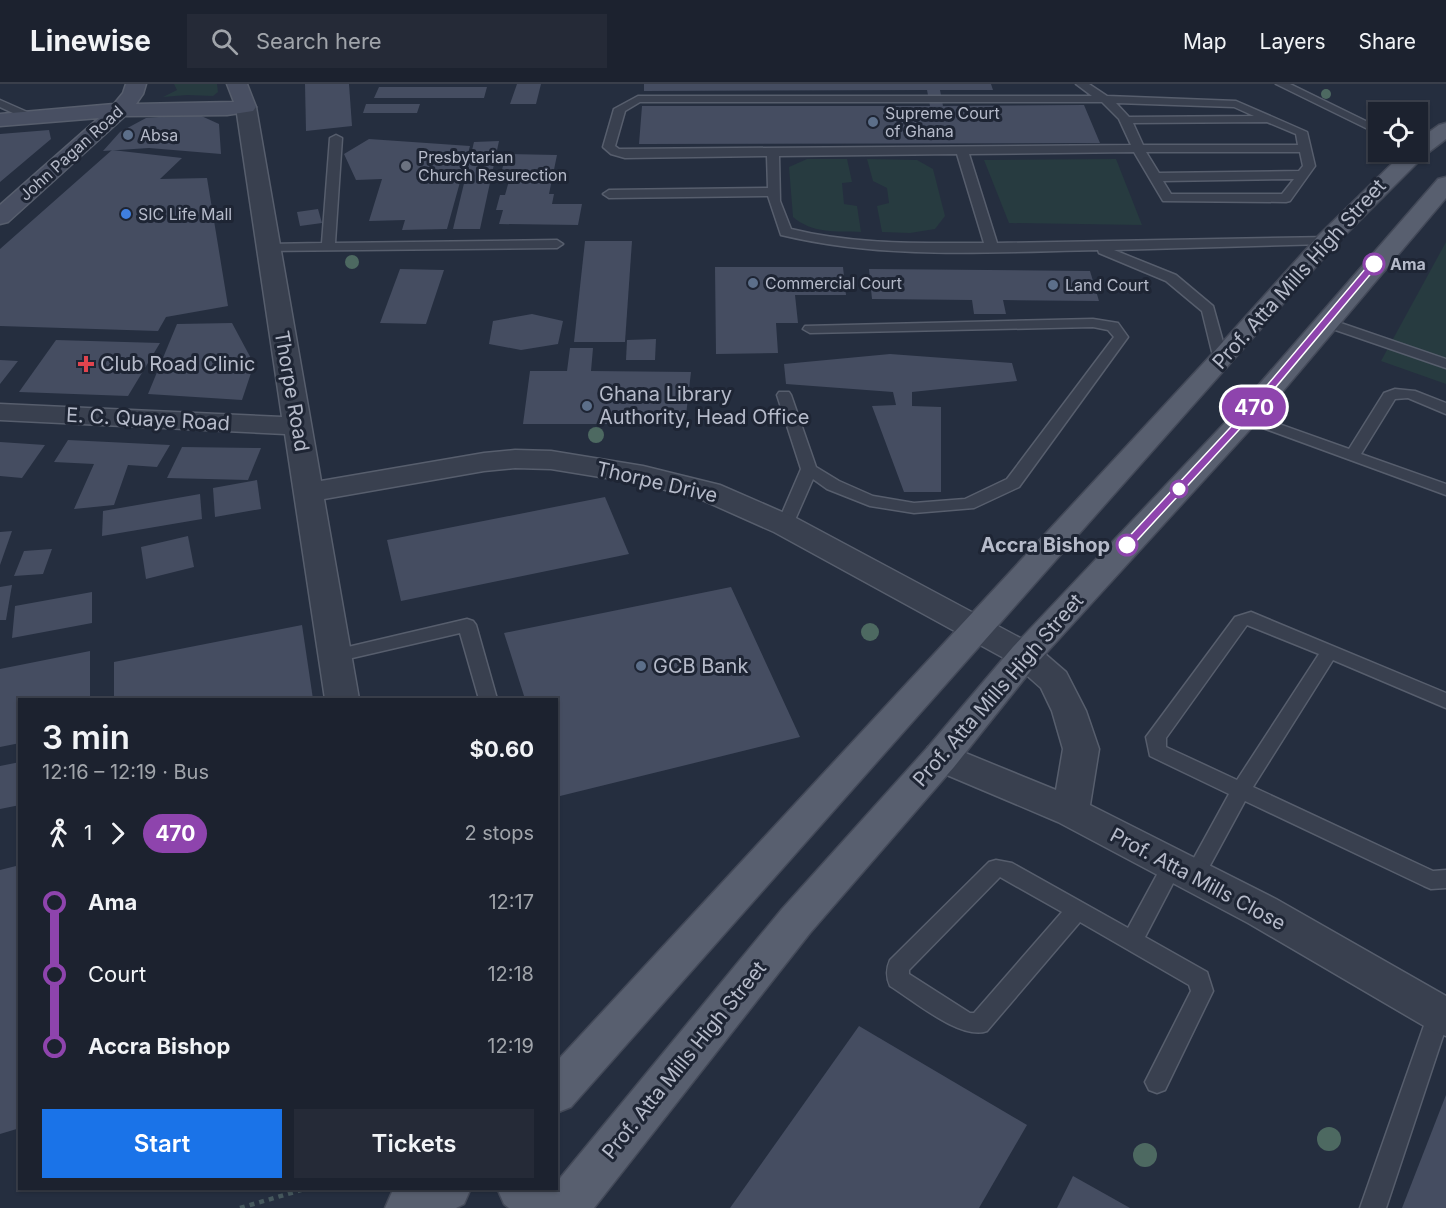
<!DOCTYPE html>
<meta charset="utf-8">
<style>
body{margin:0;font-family:Inter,sans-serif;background:#252a37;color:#f1f3f6;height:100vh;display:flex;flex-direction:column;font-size:22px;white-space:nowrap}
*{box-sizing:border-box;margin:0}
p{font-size:20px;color:#a0a4aa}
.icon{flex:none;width:33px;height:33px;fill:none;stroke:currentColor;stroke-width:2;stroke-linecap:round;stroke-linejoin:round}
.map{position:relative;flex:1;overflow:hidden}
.sheet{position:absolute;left:18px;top:614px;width:540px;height:492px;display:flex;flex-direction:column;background:#1c222f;border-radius:0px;box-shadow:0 2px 4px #0004,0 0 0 2px #3a3f4b}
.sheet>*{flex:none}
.badge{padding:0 12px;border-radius:20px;font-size:21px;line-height:39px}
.controls{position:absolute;left:1368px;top:18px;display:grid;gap:12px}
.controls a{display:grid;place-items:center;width:60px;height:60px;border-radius:0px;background:#1c222f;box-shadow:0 2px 4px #0004,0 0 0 2px #3a3f4b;font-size:30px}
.map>.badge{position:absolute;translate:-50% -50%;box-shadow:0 0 0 3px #fff}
.legs{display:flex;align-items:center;gap:9px;height:66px;padding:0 24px;font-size:20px}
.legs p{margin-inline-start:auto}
.headline{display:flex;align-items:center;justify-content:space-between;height:102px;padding:0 24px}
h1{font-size:33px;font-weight:600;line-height:45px}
.action{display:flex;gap:12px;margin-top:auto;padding:12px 24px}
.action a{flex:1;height:69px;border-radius:0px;background:#1a73e8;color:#fff;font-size:24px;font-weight:600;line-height:69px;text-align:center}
.action a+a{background:#252a37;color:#f1f3f6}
ul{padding:0 24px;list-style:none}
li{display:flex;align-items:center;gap:21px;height:72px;font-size:22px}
li i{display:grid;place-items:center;width:9px;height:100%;margin:0 8px;background:currentColor}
li i::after{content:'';width:15px;height:15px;margin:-8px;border:4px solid;border-radius:50%;background:#1c222f}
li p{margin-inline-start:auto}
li:first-child i{background:linear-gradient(#0000 50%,currentColor 0)}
li:last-child i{background:linear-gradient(currentColor 50%,#0000 0)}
header{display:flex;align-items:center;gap:36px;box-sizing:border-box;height:84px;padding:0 30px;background:#1c222f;border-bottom:2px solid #3a3f4b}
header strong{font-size:28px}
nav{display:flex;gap:33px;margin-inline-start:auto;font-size:21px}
.search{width:420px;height:54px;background:#252a37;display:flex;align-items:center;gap:15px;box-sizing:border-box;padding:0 21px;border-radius:0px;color:#a0a4aa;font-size:22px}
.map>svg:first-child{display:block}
.green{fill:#273b40}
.building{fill:#454d61}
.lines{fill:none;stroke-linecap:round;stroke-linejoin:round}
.lane-casing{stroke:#575e6d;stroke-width:3}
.street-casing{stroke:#575e6d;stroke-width:3}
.secondary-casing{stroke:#575e6d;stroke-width:3}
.primary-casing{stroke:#434958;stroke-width:3}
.path{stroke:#46585d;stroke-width:4.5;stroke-dasharray:5 5;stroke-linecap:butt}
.lane{fill:#39404f;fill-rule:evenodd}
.street{fill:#39404f;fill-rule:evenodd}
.secondary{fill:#484f62;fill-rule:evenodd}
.primary{fill:#585f6f;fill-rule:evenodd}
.tree{fill:#4d6961}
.line-1{fill:#8e44ad;stroke:#fff;stroke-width:1.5}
.service-dot{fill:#5c6f8a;stroke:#1e2534;stroke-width:2}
.worship-dot{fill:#6b7280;stroke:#1e2534;stroke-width:2}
.shop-dot{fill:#3f7fe0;stroke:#1e2534;stroke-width:2}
.stop-1-dot{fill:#fff;stroke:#8e44ad;stroke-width:3}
.health-dot{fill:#e0444e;stroke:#1e2534;stroke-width:2}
.labels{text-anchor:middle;stroke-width:6;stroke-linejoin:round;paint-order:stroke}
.far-poi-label{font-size:16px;fill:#b6bbca;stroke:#1e2534;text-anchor:start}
.far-street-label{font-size:16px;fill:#b6bbca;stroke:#1e2534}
.far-stop-label{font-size:16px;font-weight:bold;fill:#b6bbca;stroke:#1e2534;text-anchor:start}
.street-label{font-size:20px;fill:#b6bbca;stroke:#1e2534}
.poi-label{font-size:20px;fill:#b6bbca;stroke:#1e2534;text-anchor:start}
.stop-label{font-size:20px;font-weight:bold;fill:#b6bbca;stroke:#1e2534;text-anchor:end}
</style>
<header>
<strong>Linewise</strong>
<div class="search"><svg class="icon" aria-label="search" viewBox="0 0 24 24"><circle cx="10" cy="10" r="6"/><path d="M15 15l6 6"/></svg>Search here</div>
<nav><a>Map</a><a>Layers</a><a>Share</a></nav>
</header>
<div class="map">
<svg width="1446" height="1124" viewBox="0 0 1446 1124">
<rect width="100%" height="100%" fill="#252e3f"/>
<g class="green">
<polygon points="174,0 217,0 218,8 213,12 187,11 163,13 177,6"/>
<path d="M807 75H847L852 98 842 99 844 120 857 122 861 148C836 147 813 150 793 133L789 83Z"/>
<polygon points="867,75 917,76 933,85 945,132 935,145 910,149 882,148 877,122 889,119 887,104 873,97"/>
<polygon points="1116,75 1142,141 1009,139 984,76"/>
<polygon points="1446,158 1446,300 1381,277"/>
</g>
<g class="building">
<polygon points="305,0 349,0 352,42 306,47"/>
<polygon points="517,0 541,0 536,20 510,20"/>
<polygon points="644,0 991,0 993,6 940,6 943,22 1084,21 1100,59 639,60 642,22 930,22 927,6 644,7"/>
<polygon points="379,3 487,3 484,14 374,14"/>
<polygon points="366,20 420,20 417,29 363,29"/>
<polygon points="197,30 219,40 221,70 149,64 103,67 120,48 146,34"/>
<polygon points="49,46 51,55 0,98 0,50"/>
<polygon points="369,55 470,62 447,145 402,146 405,136 369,137 382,95 356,96 344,70"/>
<polygon points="499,57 480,145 453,145 474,58"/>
<polygon points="112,66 182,74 160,95 207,94 228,222 166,233 158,247 0,242 0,165"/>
<polygon points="506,70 557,71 549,110 554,110 552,120 582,120 578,141 499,140 503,126 496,126 500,111 505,111 512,86 502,86"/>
<polygon points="318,125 322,139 300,142 297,128"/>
<polygon points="585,157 632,157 625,258 574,258"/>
<polygon points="715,183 843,183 846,211 795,211 798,239 776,239 778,269 716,270"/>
<polygon points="400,185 444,186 426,240 380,239"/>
<polygon points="869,185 1090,187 1099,217 1003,216 1006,230 974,230 972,216 872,215"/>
<polygon points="532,230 563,237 558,260 521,266 489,260 493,237"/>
<polygon points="232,239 254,280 242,316 148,310 177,240"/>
<polygon points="656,255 655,276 626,276 627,256"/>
<polygon points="56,256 160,259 128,312 19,308"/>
<polygon points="570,264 593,264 591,287 691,288 685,340 523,340 530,287 567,287"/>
<polygon points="890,270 1012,279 1017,297 912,308 912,322 941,323 941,408 904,408 872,322 896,321 893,308 786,300 784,280"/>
<polygon points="0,276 18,277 0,300"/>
<polygon points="68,356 170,361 157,383 128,381 114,421 74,425 94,380 54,378"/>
<polygon points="0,358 45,361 22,394 0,392"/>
<polygon points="182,363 261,364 248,396 167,394"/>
<polygon points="257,396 261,425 215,433 213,404"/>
<polygon points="200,410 202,435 102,452 103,427"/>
<polygon points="605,413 629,470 401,517 387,456"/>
<polygon points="12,447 0,481 0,448"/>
<polygon points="188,452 194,483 146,495 141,463"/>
<polygon points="52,465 43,490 14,492 24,467"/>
<polygon points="12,501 6,536 0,536 0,503"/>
<polygon points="731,503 800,653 556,713 556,615 525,615 504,549"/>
<polygon points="92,508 92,539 12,554 15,522"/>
<polygon points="302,541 313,615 114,615 114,578"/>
<polygon points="90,567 90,615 20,615 20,659 0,663 0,585"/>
<polygon points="20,678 20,721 0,725 0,682"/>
<polygon points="20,781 20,1044 0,1050 0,786"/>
<polygon points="859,942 1027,1041 979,1124 730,1124"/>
<polygon points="1446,1011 1446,1124 1402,1124"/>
<polygon points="1073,1092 1130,1124 1057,1124"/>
</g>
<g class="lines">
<defs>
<g id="lane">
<path d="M1076 0H1089L1107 12 1236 17 1307 48 1315 82 1290 117 1286 118 1163 117 1134 68 969 70 997 159 1332 153 1333 156 1327 160 1114 166 1176 191 1213 222 1228 276 1226 279H1216L1214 276 1202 227 1166 197 1099 169 1098 166C993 168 884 176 781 151L768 112 609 114 603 110 609 106 768 104 767 72 625 74 611 70 603 63 614 25 638 12H1092ZM640 18H1102L1119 35 1131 61 619 65 615 62 625 27ZM1116 19 1234 23 1254 32 1129 33ZM1267 38 1296 50 1298 61H1143L1133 39ZM1146 68H1300L1303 82 1299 87 1159 89ZM957 70 984 159C919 159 855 161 791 145L780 117 779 72ZM1294 95 1282 110H1171L1163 97Z"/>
<polygon points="1276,0 1290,0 1378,43 1378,50"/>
<polygon points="0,16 34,31 36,33 34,35 26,35 0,23"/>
<polygon points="336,51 342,54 335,159 557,156 563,160 557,164 263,167 262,164 268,160 322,159 330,54"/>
<polygon points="1326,234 1446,275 1446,284 1321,241 1319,238 1321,235"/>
<polygon points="1093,235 1118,239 1128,253 1019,403 974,424 914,429 870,422 827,405 813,395 791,445 779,445 777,441 801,385 777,311 779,308 789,308 791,311 816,383 839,397 873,412 914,419 965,415 1007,395 1114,253 1108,246 1093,243 810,249 803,245 805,242"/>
<polygon points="1395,305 1415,307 1446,319 1446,330 1408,314 1395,315 1361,370 1446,400 1446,411 1241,336 1238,333 1241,330 1251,330 1349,365 1384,309"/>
<path d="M1251 528 1446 609V624L1333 576 1253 703 1433 787 1446 786V804L1431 805 1424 802 1245 717 1201 798 1194 801 1187 798 1184 792 1229 710 1150 672 1146 653 1235 533ZM1247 541 1319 570 1237 696 1166 663V654Z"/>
<polygon points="467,535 473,537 476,541 497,615 479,615 460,549 335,578 329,577 326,572 329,567 335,566"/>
<path d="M1173 772 1180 774 1183 780 1145 853 1207 888 1213 907 1165 1006 1157 1009 1149 1006 1145 998 1191 907 1189 901 1080 838 987 947C961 957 913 916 890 902 886 893 886 885 890 876L989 778 996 776 1012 779 1128 844 1166 774ZM1000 793 1062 828 974 929H970L909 890V886Z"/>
<polygon points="1439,920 1446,923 1446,943 1386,1124 1360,1124 1428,930 1431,923"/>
</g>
<polygon id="street" points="246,17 253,19 256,23 321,397 484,369 515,366 551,367 643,382 720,401 796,434 1037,563 1066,588 1086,627 1099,665 1090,721 1276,815 1446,912 1446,952 1431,946 1248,839 1058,738 928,683 923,673 928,663 941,659 1056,706 1063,665 1052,627 1041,604 1013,579 774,448 700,415 643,400 551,385 515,384 484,387 324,415 359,615 325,615 285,350 0,336 0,320 282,333 236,23 239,19"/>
<polygon id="secondary" points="126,0 146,0 143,10 136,20 234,18 227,0 247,0 256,23 253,27 227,31 125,32 8,138 0,140 0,121 99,34 0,42 0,30 114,20 123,9"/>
<g id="primary">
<polygon points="1446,39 1446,55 1425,71 1335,161 571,1023 556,1029 556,978 1212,270 1319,151 1404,68 1418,68 1418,56 1439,41"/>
<polygon points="1446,93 1446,114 1256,339 1037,579 954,683 810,849 594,1124 509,1124 504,1120 497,1104 556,1104 556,1099 782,825 928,663 1013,563 1236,327 1438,95"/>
<polygon points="400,1104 471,1104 464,1120 456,1124 385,1124 392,1108"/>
</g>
</defs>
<use href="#lane" class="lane-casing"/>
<use href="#street" class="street-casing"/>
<use href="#secondary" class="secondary-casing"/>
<use href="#primary" class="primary-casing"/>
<polyline class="path" points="240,1124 308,1104"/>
<use href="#lane" class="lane"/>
<use href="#street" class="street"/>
<use href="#secondary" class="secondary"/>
<use href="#primary" class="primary"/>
</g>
<g class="tree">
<circle cx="1326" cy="10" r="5"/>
<circle cx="352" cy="178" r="7"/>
<circle cx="596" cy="351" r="8"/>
<circle cx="870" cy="548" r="9"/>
<circle cx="1329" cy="1055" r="12"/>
<circle cx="1145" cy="1071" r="12"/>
</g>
<polygon class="line-1" points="1371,178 1379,180 1249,335 1130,464 1123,464 1123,459 1242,331"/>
<g class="service-dot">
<circle cx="873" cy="38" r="6"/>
<circle cx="128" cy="51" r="6"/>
<circle cx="753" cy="199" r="6"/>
<circle cx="1053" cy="201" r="6"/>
<circle cx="587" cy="322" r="6"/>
<circle cx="641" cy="582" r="6"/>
</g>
<circle class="worship-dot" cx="406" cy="82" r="6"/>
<circle class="shop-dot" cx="126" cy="130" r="6"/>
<g class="stop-1-dot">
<circle cx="1374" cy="180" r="10"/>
<circle cx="1179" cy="405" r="8"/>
<circle cx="1127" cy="461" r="10"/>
</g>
<path class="health-dot" d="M83 271h6v6h6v6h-6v6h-6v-6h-6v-6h6z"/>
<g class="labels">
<g class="far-poi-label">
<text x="885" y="35">Supreme Court<tspan x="885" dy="18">of Ghana</tspan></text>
<text x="140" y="57">Absa</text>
<text x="418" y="79">Presbytarian<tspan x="418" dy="18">Church Resurection</tspan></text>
<text x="138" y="136">SIC Life Mall</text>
<text x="765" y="205">Commercial Court</text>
<text x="1065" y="207">Land Court</text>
</g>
<g class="far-street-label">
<text transform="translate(71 69) rotate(-42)" y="6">John Pagan Road</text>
</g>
<g class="far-stop-label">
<text x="1390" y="186">Ama</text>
</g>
<g class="street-label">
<text transform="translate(1299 190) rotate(-48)" y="7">Prof. Atta Mills High Street</text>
<text transform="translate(292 307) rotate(80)" y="7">Thorpe Road</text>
<text transform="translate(148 335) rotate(3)" y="7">E. C. Quaye Road</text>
<text transform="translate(657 398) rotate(13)" y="7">Thorpe Drive</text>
<text transform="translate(998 606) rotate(-49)" y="7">Prof. Atta Mills High Street</text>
<text transform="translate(1198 795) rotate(28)" y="7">Prof. Atta Mills Close</text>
<text transform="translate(684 976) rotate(-51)" y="7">Prof. Atta Mills High Street</text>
</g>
<g class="poi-label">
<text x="100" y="287">Club Road Clinic</text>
<text x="599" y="317">Ghana Library<tspan x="599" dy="23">Authority, Head Office</tspan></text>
<text x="653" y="589">GCB Bank</text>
</g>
<g class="stop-label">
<text x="1110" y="468">Accra Bishop</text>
</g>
</g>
</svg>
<div class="controls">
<a><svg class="icon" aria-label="locate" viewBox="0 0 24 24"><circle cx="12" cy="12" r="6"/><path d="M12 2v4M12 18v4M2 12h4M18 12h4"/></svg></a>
</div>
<b class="badge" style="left:1254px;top:323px;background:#8e44ad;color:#fff">470</b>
<section class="sheet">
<div class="headline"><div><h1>3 min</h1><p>12:16 – 12:19 · Bus</p></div><b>$0.60</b></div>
<div class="legs"><svg class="icon" aria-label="walk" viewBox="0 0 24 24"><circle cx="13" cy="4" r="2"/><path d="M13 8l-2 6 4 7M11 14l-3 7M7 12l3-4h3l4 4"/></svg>1<svg class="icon" aria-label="forward" viewBox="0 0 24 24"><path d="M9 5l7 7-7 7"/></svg><b class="badge" style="background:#8e44ad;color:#fff">470</b><p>2 stops</p></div>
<ul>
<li><i style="color:#8e44ad"></i><b>Ama</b><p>12:17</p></li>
<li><i style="color:#8e44ad"></i><span>Court</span><p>12:18</p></li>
<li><i style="color:#8e44ad"></i><b>Accra Bishop</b><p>12:19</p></li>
</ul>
<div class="action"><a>Start</a><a>Tickets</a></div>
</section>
</div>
